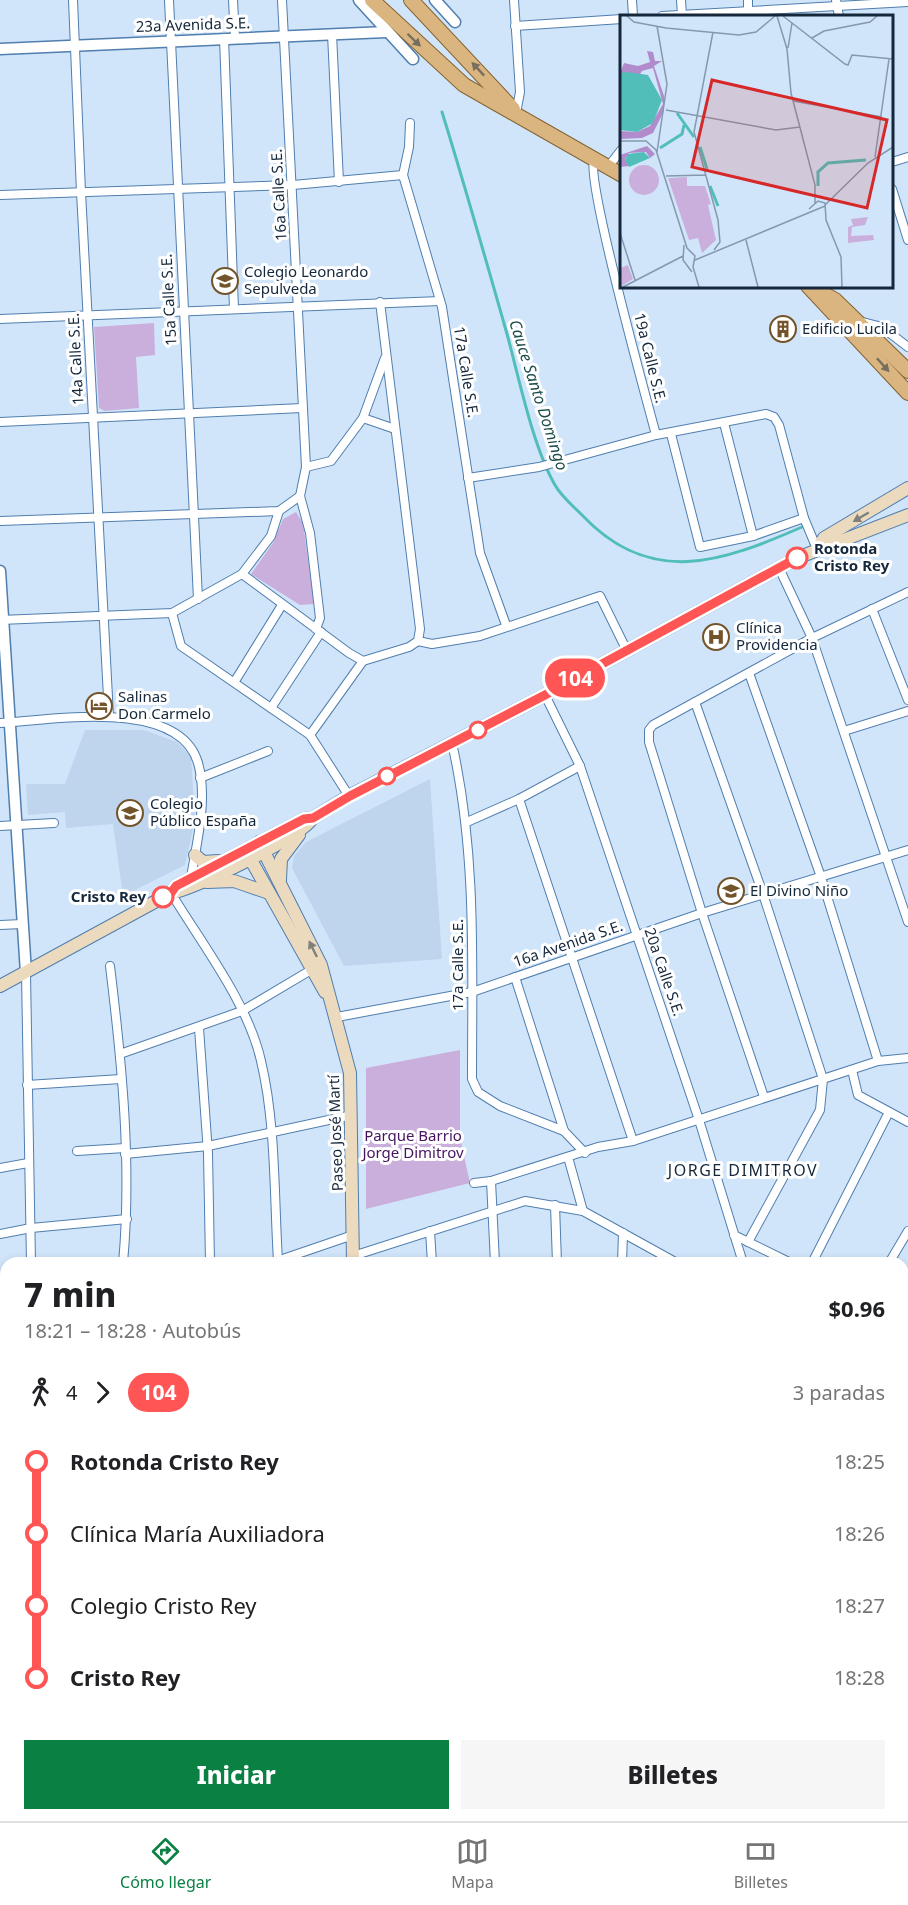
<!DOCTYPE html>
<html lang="es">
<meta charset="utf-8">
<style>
body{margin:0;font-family:"Noto Sans",sans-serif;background:#f6f6f6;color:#202124;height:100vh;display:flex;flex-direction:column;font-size:22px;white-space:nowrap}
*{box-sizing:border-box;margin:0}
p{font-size:20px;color:#757577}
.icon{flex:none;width:33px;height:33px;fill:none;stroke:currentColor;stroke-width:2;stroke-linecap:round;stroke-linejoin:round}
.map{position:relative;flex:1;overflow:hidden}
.side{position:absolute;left:0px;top:1257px;width:909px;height:564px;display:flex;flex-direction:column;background:#fff;border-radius:18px 18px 0 0;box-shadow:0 3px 9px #0003}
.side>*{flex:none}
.badge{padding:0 12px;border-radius:20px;font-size:21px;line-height:39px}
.map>.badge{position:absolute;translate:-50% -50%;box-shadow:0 0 0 3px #fff}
.legs{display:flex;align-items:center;gap:9px;height:66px;padding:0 24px;font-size:20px}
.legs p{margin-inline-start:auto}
.summary{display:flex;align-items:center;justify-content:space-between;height:102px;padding:0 24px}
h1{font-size:33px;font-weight:800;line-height:45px}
.action{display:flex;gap:12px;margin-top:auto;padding:12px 24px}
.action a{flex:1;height:69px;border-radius:0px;background:#0b8043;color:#fff;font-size:24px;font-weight:800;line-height:69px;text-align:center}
.action a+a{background:#f6f6f6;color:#202124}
ul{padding:0 24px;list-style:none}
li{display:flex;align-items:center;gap:21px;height:72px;font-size:22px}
li i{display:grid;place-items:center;width:9px;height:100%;margin:0 8px;background:currentColor}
li i::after{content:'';width:15px;height:15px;margin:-8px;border:4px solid;border-radius:50%;background:#fff}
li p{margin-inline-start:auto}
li:first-child i{background:linear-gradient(#0000 50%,currentColor 0)}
li:last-child i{background:linear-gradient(currentColor 50%,#0000 0)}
.tab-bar{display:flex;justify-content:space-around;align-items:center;height:84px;border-top:2px solid #e0e0e0;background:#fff;font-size:16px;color:#757577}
.tab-bar a{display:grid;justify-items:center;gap:3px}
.tab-bar .current{color:#0b8043}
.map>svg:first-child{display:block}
.built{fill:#bfd5ed}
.green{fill:#caafdd}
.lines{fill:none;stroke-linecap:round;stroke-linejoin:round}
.stream{stroke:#51beb9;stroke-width:3}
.minor-casing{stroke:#507eae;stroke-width:10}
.tertiary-casing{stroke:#507eae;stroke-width:13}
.secondary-casing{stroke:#507eae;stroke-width:14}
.primary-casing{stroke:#846331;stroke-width:16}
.minor{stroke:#fff;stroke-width:8}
.tertiary{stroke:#fff;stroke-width:10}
.secondary{stroke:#ecdabf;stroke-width:12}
.primary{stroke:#dab580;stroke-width:14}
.oneway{fill:#776e5e}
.oneway2{fill:#80807d}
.line-1-casing{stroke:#fff;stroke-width:14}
.line-1{stroke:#f55;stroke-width:9}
.stop-1-dot{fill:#fff;stroke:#f55;stroke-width:3}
.labels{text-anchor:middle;stroke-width:6;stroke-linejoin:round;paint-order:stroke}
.street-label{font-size:15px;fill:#14273b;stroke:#fff}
.poi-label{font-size:15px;fill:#14273b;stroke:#fff;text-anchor:start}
.stop-label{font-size:15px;font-weight:bold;fill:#14273b;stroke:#fff;text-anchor:start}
.park-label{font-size:15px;fill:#45135f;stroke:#fff}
.water-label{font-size:16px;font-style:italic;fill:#1d4e4b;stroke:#fff}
.neighbourhood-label{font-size:16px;letter-spacing:1.5px;fill:#14273b;stroke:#fff}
.inset-river{fill:none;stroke:#51beb9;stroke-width:3}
.inset-road{fill:none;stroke:#8599ae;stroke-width:1.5}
.view{fill:#d62828;fill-opacity:0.15;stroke:#d62828;stroke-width:3}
.inset-edge{fill:none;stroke:#14273b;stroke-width:3}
</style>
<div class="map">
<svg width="908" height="1821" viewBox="0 0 908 1821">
<rect width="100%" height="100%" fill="#d1e5fa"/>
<g class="built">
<polygon points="85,730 144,730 177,742 191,756 195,820 185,865 123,896 113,824 66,828 65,812 28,815 26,784 65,784"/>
<polygon points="430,779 442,959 344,966 292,868 294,856 306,842"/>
</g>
<g class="green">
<polygon points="154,323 155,355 136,357 139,408 105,411 99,408 94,327"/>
<polygon points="296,512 303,523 314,604 300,605 251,574 273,543 283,519"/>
<polygon points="460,1050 460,1138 470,1183 366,1209 366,1068"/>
</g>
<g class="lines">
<path class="stream" d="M442 112C465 186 486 260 507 334 519 378 533 447 555 485 561 496 573 506 582 515 651 588 722 562 802 527"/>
<defs>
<g id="minor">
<polyline points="73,0 81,192 109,716"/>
<polyline points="169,0 198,599"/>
<polyline points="233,0 235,38"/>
<polyline points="282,0 306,467 300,496 310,533 320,618 316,629"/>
<polyline points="514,0 520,92 516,113"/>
<polyline points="632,0 633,16"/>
<polyline points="681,0 682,15"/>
<polyline points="748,0 748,12"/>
<polyline points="836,0 839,16"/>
<polyline points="662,16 908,2"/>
<polyline points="515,26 622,19"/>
<polyline points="332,34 339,182"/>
<polyline points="224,38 234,309"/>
<polyline points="410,123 409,147 403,175 442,307 480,553 506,625"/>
<path d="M594 160C586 181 646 397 656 435L766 414 774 417 779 425 804 518 817 549"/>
<polyline points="892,162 908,157"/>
<polyline points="608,167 622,149"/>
<polyline points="892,189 908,240"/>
<polyline points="0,195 293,185 403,175"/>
<polyline points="0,319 440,301"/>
<polyline points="859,321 882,327 908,347"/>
<polyline points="363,418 395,429"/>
<polyline points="0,422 302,408"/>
<polyline points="724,423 753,536"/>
<polyline points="671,434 700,547 753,536 804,518"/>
<polyline points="306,467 331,461 363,418 385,358"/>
<polyline points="468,478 539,467 656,435"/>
<polyline points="0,521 279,511 300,496"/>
<polyline points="779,568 812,638 908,922"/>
<polyline points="242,574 349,653 363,661 409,647 418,641 420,629 380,302"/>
<polyline points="872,609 908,700"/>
<polyline points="172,613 181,646 310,735 349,796"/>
<polyline points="0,620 172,613 242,574 271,536 279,511"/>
<polyline points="418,641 432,644 480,636 600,596 627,651"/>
<polyline points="749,673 821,877 878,1061"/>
<polyline points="235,681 282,605"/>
<polyline points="545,695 580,766 699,1120 743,1263"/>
<polyline points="695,702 763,894 823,1079 820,1110 748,1242"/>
<polyline points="271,708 321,632"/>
<path d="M0 723C50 720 179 697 198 763 208 798 197 842 191 877"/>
<polyline points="844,731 908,711"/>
<polyline points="310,735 363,661"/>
<path d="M452 743C477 854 472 966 472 1079L478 1092 500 1106 564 1131"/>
<polyline points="200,778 268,751"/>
<polyline points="519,799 633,1141"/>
<polyline points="467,822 519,799 580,766"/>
<polyline points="0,826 54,823"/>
<path d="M171 893C202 944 248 1003 261 1061 276 1123 274 1197 278 1261"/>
<polyline points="0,925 23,924"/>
<path d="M110 966C122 1064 132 1165 123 1263"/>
<polyline points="26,973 31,1263"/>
<polyline points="515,977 564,1131 585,1153"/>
<polyline points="337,1017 472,992 702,913 908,850"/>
<polyline points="199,1028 208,1153 210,1263"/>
<polyline points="120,1054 242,1011 311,970"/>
<polyline points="852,1070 858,1095 908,1122"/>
<polyline points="27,1085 121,1079"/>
<polyline points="764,1097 702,913 649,742 649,730 653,725 812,638 908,592"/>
<polyline points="77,1151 125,1148"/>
<polyline points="125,1154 208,1146 352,1115"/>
<polyline points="568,1157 583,1211"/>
<polyline points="0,1168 28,1163"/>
<polyline points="491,1181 495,1263"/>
<polyline points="474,1183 491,1181 598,1147 633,1141 878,1061 908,1058"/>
<polyline points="555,1205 557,1263"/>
<polyline points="430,1231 432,1263"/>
<polyline points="0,1234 31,1228 127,1219"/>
<polyline points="734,1235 791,1263"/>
<polyline points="353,1256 525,1201 583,1211 677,1263"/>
<polyline points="271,1263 353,1235"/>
<polyline points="622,1263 623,1233"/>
<polyline points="812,1263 889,1112"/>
<polyline points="889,1263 908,1231"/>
<polyline points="0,1311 6,1310"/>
<polyline points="903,1318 908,1321"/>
<polyline points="0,1364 6,1363"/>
<polyline points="903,1385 908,1387"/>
<polyline points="903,1412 908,1409"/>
<polyline points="903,1538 908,1536"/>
<polyline points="0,1648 6,1648"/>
<polyline points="903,1668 908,1677"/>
<polyline points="0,1734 6,1734"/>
<polyline points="23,1815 23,1821"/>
<polyline points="140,1815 141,1821"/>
<polyline points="257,1815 257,1821"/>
<polyline points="492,1815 493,1821"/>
<polyline points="610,1815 610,1821"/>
<polyline points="724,1815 725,1821"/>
<polyline points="848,1815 850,1821"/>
</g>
<g id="tertiary">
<polyline points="359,0 413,59"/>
<polyline points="435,0 455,22"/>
<polyline points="0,49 386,32"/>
<polyline points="0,571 26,973"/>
<polyline points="903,1660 908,1661"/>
<polyline points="903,1685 908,1682"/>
<polyline points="654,1821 664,1815"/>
</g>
<g id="secondary">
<polyline points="817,549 824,538 908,488"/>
<polyline points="259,842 321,965 350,1073 353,1263"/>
<polyline points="247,853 325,992"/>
<polyline points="195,855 203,862 218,861"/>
<polyline points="280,880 281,859 299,835"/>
<polyline points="207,882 234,881 269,893"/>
<polyline points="171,893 176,886 304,819 313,818 349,796 545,695 797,558 908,515"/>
<path d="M0 986 171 893C193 890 302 836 312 819"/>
<polyline points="374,1815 374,1821"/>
</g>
<g id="primary">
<polyline points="372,0 464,85 622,175"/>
<polyline points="411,0 513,109"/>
<polyline points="808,286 908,393"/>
<polyline points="815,289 835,300 908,371"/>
</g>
</defs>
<use href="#minor" class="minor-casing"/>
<use href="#tertiary" class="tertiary-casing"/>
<use href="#secondary" class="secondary-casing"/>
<use href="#primary" class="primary-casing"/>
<use href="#minor" class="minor"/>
<use href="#tertiary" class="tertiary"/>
<use href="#secondary" class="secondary"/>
<use href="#primary" class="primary"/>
</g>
<defs><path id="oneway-solid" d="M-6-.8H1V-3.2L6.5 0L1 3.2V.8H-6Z" transform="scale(1.5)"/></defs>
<g class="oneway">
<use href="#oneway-solid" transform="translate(414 40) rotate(44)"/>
<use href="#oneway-solid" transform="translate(478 69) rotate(-133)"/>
<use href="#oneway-solid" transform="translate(883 365) rotate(48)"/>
</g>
<g class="oneway2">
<use href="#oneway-solid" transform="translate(861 517) rotate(150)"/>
<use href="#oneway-solid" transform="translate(313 949) rotate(-116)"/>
</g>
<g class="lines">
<defs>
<polyline id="line-1" points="163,897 171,893 176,886 304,819 313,818 350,796 545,695 797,558"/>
</defs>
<use href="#line-1" class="line-1-casing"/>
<use href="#line-1" class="line-1"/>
</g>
<defs>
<symbol id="university-ring" viewBox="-11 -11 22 22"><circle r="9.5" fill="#fff" stroke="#735329" stroke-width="1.5"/><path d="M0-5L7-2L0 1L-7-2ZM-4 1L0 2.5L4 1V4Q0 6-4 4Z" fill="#735329"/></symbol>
<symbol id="building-ring" viewBox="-11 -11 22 22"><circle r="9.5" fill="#fff" stroke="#735329" stroke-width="1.5"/><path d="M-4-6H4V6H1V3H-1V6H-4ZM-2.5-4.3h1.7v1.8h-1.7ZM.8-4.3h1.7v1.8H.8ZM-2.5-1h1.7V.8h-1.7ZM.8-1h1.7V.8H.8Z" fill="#735329"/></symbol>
<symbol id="hospital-ring" viewBox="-11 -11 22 22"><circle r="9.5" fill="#fff" stroke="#735329" stroke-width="1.5"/><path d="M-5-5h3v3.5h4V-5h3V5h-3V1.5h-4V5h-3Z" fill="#735329"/></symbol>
<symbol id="hotel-ring" viewBox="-11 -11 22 22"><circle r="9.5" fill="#fff" stroke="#735329" stroke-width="1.5"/><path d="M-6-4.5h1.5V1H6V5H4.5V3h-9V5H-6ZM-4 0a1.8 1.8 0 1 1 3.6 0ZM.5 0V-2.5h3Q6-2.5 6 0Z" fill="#735329"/></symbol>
<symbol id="school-ring" viewBox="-11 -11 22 22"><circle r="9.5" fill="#fff" stroke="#735329" stroke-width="1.5"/><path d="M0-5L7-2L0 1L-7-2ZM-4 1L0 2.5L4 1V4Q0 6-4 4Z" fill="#735329"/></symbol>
</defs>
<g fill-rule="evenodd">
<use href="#university-ring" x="210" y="266" width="30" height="30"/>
<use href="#building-ring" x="768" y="314" width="30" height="30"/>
<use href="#hospital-ring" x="701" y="622" width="30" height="30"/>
<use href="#hotel-ring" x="84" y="691" width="30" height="30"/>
<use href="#school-ring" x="115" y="798" width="30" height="30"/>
<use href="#school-ring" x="716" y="876" width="30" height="30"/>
</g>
<g class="stop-1-dot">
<circle cx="797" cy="558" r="10"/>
<circle cx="478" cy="730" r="8"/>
<circle cx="387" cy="776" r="8"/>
<circle cx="163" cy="897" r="10"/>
</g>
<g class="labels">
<g class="street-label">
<text transform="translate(193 25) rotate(-2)" y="5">23a Avenida S.E.</text>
<text transform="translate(279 195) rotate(-93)" y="5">16a Calle S.E.</text>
<text transform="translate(169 300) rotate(-93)" y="5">15a Calle S.E.</text>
<text transform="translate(650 358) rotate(76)" y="5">19a Calle S.E.</text>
<text transform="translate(76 359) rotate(-93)" y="5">14a Calle S.E.</text>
<text transform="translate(466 372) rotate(81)" y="5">17a Calle S.E.</text>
<text transform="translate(568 944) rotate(-19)" y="5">16a Avenida S.E.</text>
<text transform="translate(458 965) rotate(-90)" y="5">17a Calle S.E.</text>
<text transform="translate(664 972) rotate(71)" y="5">20a Calle S.E.</text>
<text transform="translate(336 1133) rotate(-92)" y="5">Paseo José Martí</text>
</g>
<g class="poi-label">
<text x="244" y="277">Colegio Leonardo<tspan x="244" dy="17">Sepulveda</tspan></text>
<text x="802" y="334">Edificio Lucila</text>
<text x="736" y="633">Clínica<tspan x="736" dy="17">Providencia</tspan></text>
<text x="118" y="702">Salinas<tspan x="118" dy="17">Don Carmelo</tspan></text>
<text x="150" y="809">Colegio<tspan x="150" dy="17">Público España</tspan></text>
<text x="750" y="896">El Divino Niño</text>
</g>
<g class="stop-label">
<text x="814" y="554">Rotonda<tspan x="814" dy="17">Cristo Rey</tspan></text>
<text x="146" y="902" text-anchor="end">Cristo Rey</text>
</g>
<g class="park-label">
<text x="413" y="1141">Parque Barrio<tspan x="413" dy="17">Jorge Dimitrov</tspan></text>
</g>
<g class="water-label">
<text transform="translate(539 395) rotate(72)" y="6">Cauce Santo Domingo</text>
</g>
<g class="neighbourhood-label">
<text x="743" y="1176">JORGE DIMITROV</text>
</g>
</g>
<g transform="translate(620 15)">
<rect width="273" height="273" fill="#d1e5fa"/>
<path d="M9 165a15 15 0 1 1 30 0a15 15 0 1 1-30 0ZM67 162V171H85L91 189 88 190 96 225 82 238 78 223 69 225 48 163ZM248 202 245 210 232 212 231 221 253 220 254 225 228 228V212L233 210 231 204ZM8 250 13 264 0 272V253Z" fill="#caafdd"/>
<path d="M27 36 33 37 35 46H42L34 51 44 81V96L33 118 22 123 0 124V116L17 117 30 111 43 89 33 53 22 56 19 61 0 58 4 48 18 51 30 47ZM27 131 35 139 30 143 26 137 9 138 5 144 9 151 0 152V140Z" fill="#b18bcb"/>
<path d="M7 57 28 60 42 85 33 108 17 117 0 115V58ZM24 137 30 143 9 152 5 145 8 139Z" fill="#51beb9"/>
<path class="inset-river" d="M57 98 74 122M80 132 87 154M40 133 62 119 64 110M90 171 98 191M198 171V157L208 148 246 145"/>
<path class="inset-road" d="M7 1 14 7 46 13 119 20 136 17 155 1M157 1 167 34 171 78 195 170V188M163 1 225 49 228 50 232 40 273 44M93 17 74 117 98 205 100 227 94 235M192 23 204 16 250 7 257 1M168 33 172 8M173 86 262 102M46 95 156 115 180 112M0 126H26L36 135 67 233 75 241 73 252 79 272M37 137 47 69 37 11M255 142 269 44M46 161 86 160M205 190 248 148 273 132M189 194 198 186 205 188 206 205 221 242 222 272M0 218 15 265M126 225 138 272M64 230 63 245 72 257M75 245 205 191M3 272 63 241"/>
<path class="view" d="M92 65 267 105 247 193 72 152Z"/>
<rect width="273" height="273" class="inset-edge"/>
</g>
</svg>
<b class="badge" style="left:575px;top:678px;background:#f55;color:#fff">104</b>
<section class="side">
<div class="summary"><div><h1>7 min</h1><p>18:21 – 18:28 · Autobús</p></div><b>$0.96</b></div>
<div class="legs"><svg class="icon" aria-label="walk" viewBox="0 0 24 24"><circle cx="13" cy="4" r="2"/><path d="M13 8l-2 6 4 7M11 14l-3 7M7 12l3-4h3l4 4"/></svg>4<svg class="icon" aria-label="forward" viewBox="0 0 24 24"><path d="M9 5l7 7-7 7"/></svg><b class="badge" style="background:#f55;color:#fff">104</b><p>3 paradas</p></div>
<ul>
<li><i style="color:#f55"></i><b>Rotonda Cristo Rey</b><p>18:25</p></li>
<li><i style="color:#f55"></i><span>Clínica María Auxiliadora</span><p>18:26</p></li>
<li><i style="color:#f55"></i><span>Colegio Cristo Rey</span><p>18:27</p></li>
<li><i style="color:#f55"></i><b>Cristo Rey</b><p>18:28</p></li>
</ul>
<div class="action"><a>Iniciar</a><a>Billetes</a></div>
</section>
</div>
<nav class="tab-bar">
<a class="current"><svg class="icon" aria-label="directions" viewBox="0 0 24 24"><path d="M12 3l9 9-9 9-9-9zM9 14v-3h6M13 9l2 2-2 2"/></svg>Cómo llegar</a>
<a><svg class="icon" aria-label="map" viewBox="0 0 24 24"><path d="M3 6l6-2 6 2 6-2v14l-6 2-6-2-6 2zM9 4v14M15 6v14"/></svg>Mapa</a>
<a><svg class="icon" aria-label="tickets" viewBox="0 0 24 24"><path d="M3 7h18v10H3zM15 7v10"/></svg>Billetes</a>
</nav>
